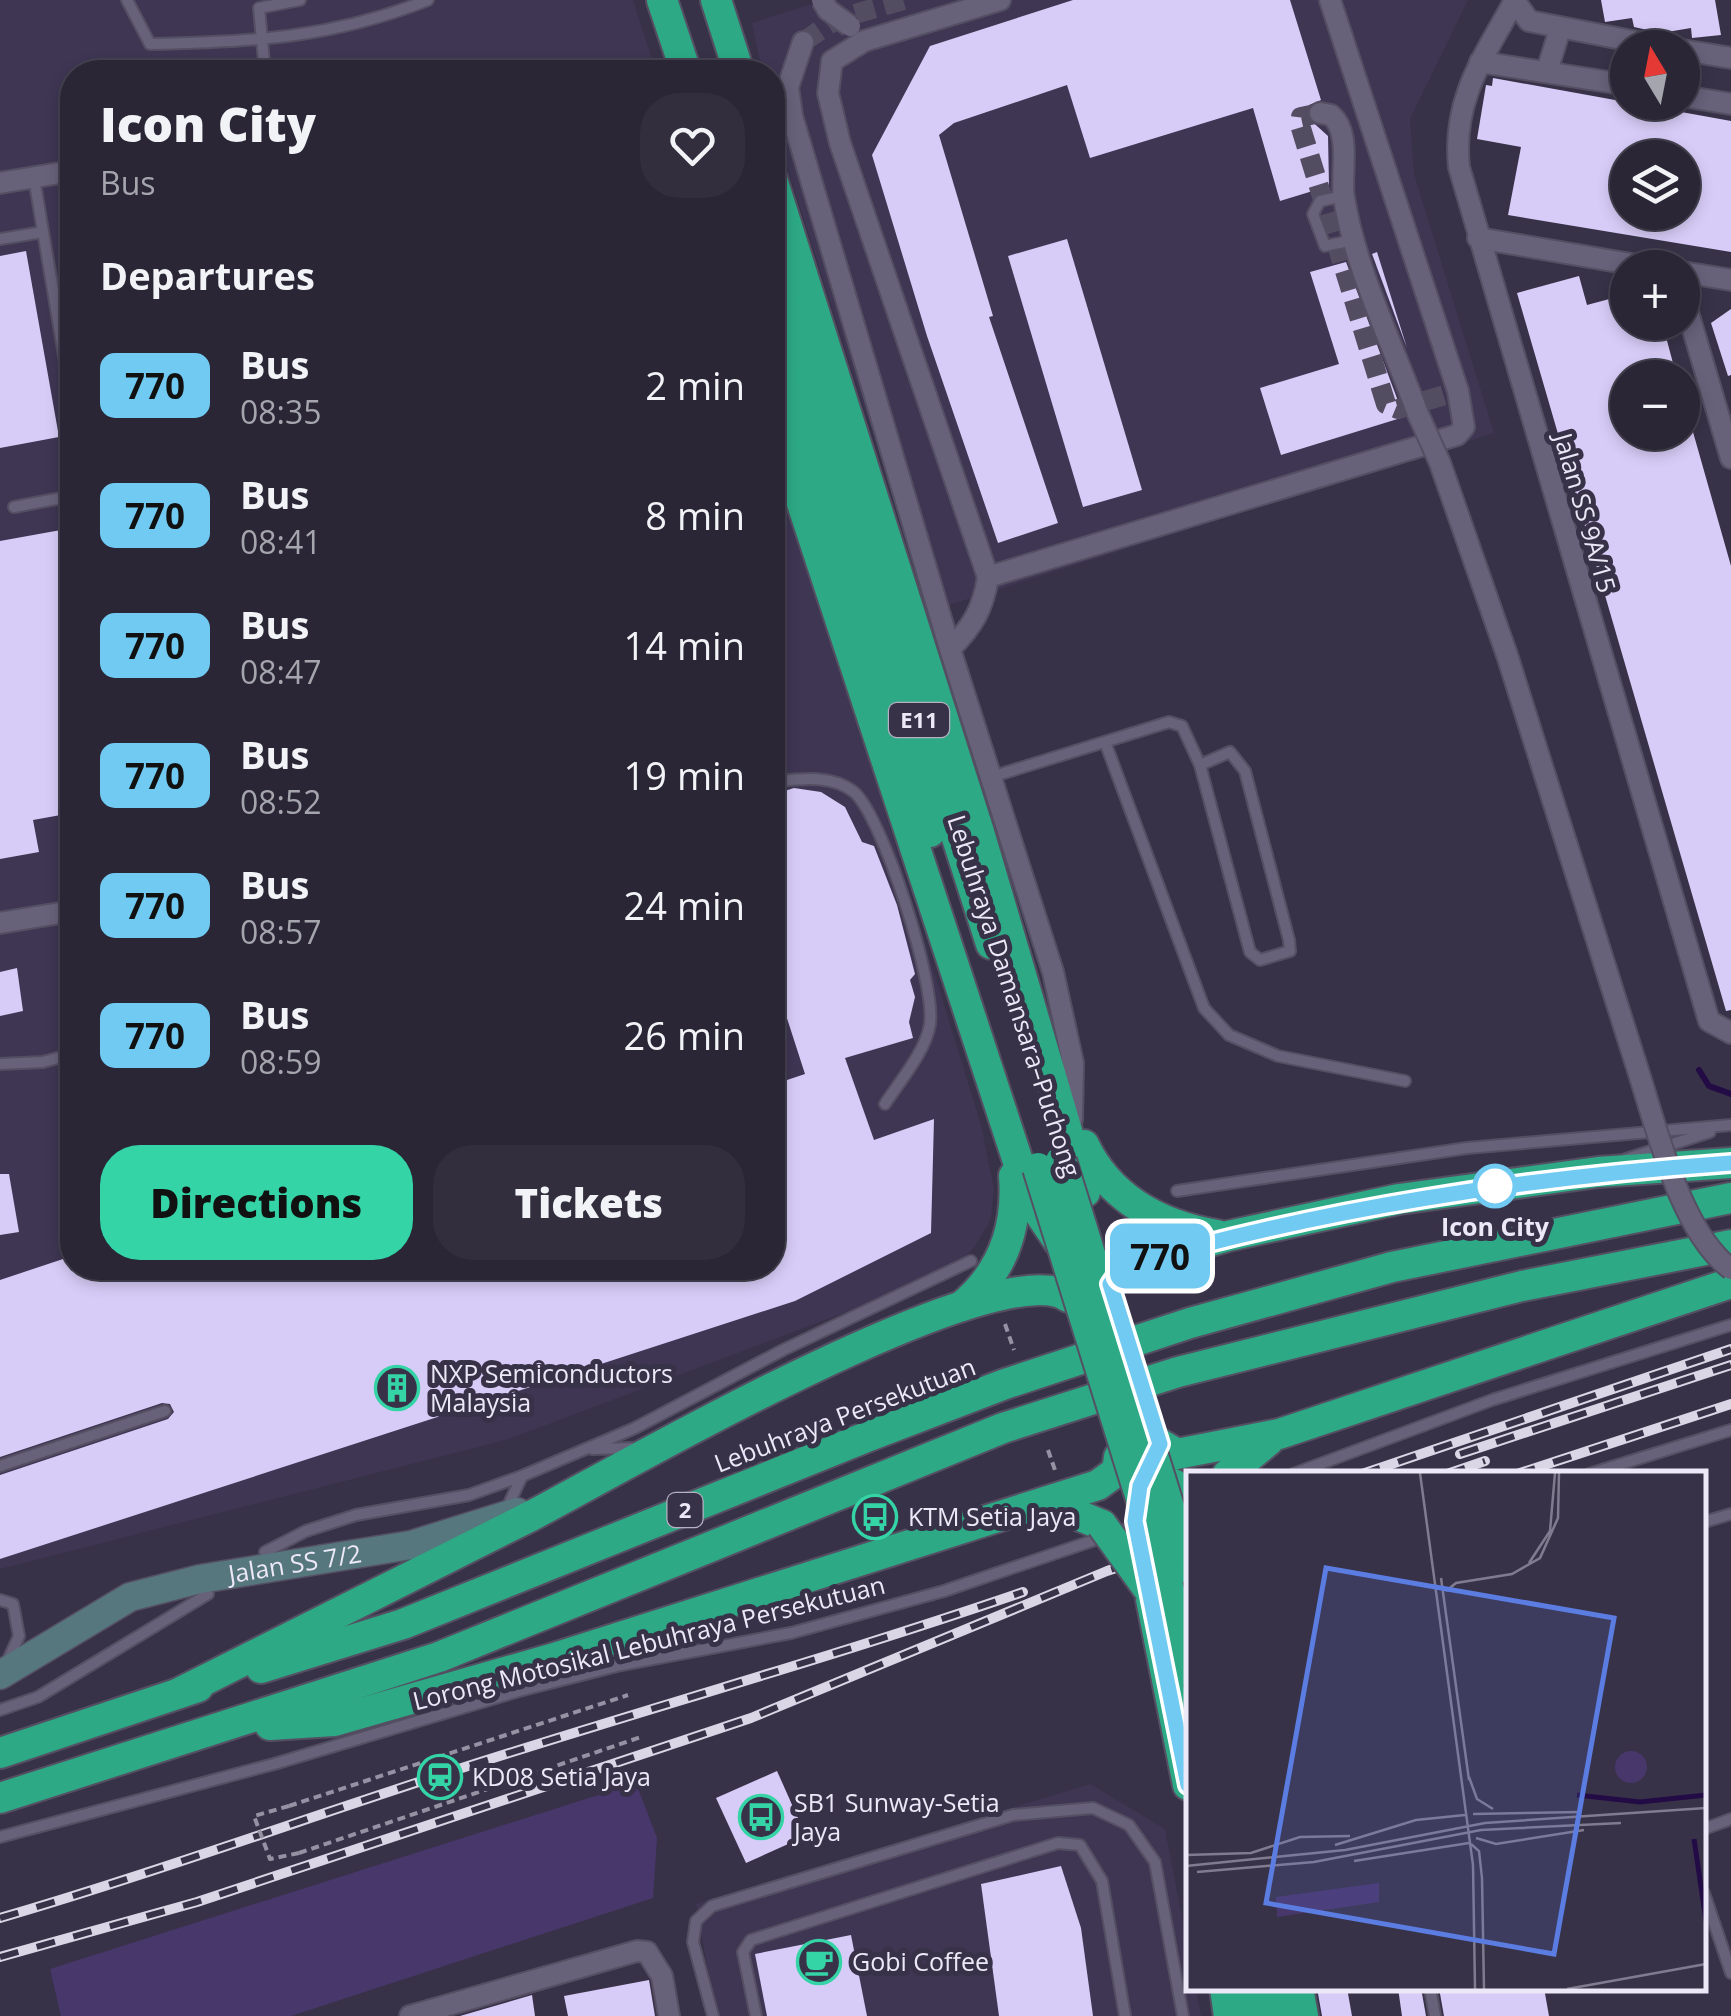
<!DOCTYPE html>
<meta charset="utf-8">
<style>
body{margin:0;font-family:"Open Sans",sans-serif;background:#322e3e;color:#f1f3f6;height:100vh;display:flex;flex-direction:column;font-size:38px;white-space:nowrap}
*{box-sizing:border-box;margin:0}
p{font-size:32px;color:#a5a5ad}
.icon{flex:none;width:55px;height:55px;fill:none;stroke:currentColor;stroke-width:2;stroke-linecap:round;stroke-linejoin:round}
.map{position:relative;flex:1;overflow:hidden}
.side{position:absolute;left:60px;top:60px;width:725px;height:1220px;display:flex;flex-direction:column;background:#2a2636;border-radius:40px;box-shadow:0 5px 15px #0003,0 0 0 2px #464351}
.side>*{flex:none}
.badge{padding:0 20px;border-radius:15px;font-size:35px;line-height:65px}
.needle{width:65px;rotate:350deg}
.controls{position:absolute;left:1610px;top:30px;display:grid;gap:20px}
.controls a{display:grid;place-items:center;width:90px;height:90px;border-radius:50%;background:#2a2636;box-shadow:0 5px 15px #0003,0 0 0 2px #464351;font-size:50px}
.map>.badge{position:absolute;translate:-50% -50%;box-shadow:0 0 0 5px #fff}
h2{padding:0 40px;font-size:38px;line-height:90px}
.round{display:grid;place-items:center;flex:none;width:105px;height:105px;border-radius:40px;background:#322e3e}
.overview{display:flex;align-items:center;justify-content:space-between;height:170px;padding:0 40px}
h1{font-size:48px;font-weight:800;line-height:75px}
.button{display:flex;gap:20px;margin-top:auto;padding:20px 40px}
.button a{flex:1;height:115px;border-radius:40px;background:#35d4a7;color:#111;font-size:40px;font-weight:800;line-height:115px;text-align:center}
.button a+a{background:#322e3e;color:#f1f3f6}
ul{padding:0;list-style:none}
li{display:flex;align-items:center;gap:30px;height:130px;padding:0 40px}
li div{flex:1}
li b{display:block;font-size:38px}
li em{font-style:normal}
li .badge{min-width:110px;font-weight:700;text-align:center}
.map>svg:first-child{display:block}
.built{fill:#3e3653}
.green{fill:#48376b}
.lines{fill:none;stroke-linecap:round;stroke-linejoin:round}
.stream{stroke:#230b45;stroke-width:6}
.building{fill:#d7ccf7;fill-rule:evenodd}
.street-tunnel{stroke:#534d62;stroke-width:20;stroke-dasharray:20 10;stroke-linecap:butt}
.lane-casing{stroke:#544f62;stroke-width:14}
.street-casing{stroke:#544f62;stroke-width:24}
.secondary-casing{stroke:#544f62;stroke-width:31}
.highway-casing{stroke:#544f62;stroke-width:34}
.path{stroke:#9691a3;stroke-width:4;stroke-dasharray:8 5;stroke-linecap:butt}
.lane{stroke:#67617a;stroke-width:10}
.street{stroke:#67617a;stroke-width:20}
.secondary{stroke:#56777d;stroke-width:28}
.highway{stroke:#2da985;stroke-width:30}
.rail-casing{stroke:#dad6e5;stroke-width:10}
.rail{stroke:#383248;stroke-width:6;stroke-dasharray:19;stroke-linecap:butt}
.street-bridge-casing{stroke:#544f62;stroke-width:24;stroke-linecap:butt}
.highway-bridge-casing{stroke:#544f62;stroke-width:34;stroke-linecap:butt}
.path-bridge{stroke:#9691a3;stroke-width:4;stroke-dasharray:8 5;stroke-linecap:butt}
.street-bridge{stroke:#67617a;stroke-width:20}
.highway-bridge{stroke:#2da985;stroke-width:30}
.line-casing{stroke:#fff;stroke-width:22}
.line{stroke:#71caf2;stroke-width:15}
.stop-dot{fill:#fff;stroke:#71caf2;stroke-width:5}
.labels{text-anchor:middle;stroke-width:10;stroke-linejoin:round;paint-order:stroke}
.shield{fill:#383248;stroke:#b6b1c2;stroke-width:2.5}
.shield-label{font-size:22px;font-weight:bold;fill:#ece8f7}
.street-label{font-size:25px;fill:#ece8f7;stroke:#383248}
.stop-label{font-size:25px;font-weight:bold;fill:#ece8f7;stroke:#383248}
.poi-label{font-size:25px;fill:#ece8f7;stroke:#383248;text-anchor:start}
.inset-river{fill:none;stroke:#230b45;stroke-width:5}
.inset-road{fill:none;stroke:#807b8e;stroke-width:2.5}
.view{fill:#5b7ce1;fill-opacity:0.15;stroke:#5b7ce1;stroke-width:5}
.inset-edge{fill:none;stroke:#ece8f7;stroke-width:5}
</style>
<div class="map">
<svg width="1731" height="2016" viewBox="0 0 1731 2016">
<rect width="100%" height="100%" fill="#383248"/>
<g class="built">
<polygon points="0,0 633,0 656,72 72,72 72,1268 772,1268 773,447 981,1125 994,1189 991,1219 973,1249 945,1275 509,1439 0,1569"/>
<polygon points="824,0 1468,0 1410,119 1414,174 1494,433 930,611 773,123 772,72 762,72 752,23"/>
<polygon points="1090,1784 1165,1829 1188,1950 1188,1988 1196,1989 1201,2016 716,2016 696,1904"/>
</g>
<polygon class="green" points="636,1783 657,1838 653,1898 291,2016 61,2016 50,1969"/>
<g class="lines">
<polyline class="stream" points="1699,1070 1709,1086 1731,1094"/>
</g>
<g class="building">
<polygon points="1073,0 1290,0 1321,100 1309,105 1307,117 1328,136 1329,186 1280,201 1253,108 1090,158 1067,85 954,123 939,135 993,316 989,317 1058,523 998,543 927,336 872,155 930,46"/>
<polygon points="1601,0 1715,0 1721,35 1692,38 1691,28 1661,33 1634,27 1632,18 1605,22"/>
<path d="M1493 78 1731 121V252L1508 215 1521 147 1477 139 1486 85 1492 86ZM1628 158H1682V212H1628Z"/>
<polygon points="1067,239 1142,490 1083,507 1008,256"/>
<polygon points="26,251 59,437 0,448 0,256"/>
<polygon points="1377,252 1407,348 1372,254"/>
<polygon points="1346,262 1404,417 1281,455 1260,388 1339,364 1310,272"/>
<polygon points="1579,276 1587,305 1628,294 1628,322 1662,322 1677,378 1628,378 1628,432 1693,432 1731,566 1731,1010 1726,1011 1517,293"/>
<polygon points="1731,309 1731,375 1728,376 1711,323"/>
<polygon points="72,528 72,813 33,820 39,852 0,859 0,541"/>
<polygon points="794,788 821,792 845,807 862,842 874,846 897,905 915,974 910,980 915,997 909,1022 913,1038 845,1058 874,1140 934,1119 931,1233 795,1301 0,1559 0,1475 168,1419 174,1412 170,1404 162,1403 0,1457 0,1280 72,1256 72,1268 772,1268 772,1085 805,1074 772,972 772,795"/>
<polygon points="17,968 23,1011 0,1016 0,972"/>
<polygon points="0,1174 9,1174 19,1232 0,1235"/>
<polygon points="777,1771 806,1836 746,1863 716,1798"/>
<polygon points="1061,1866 1081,1928 1093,2016 999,2016 981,1884"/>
<polygon points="851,1935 867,2016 767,2016 755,1954"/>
<polygon points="649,1980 655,2016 568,2016 564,1996"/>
<polygon points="1317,1988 1347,1988 1352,2016 1322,2016"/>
<polygon points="1398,1988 1421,1988 1426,2016 1402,2016"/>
<polygon points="1439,1988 1544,1988 1549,2016 1444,2016"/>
<polygon points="532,1995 535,2016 460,2016"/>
</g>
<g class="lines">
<g class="street-tunnel">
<polyline points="803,42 837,19 904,0"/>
<polyline points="1320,113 1301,117 1300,125 1386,404 1398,409 1458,391"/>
</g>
<defs>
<g id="lane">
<path d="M127 0 150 44C252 42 332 38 428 0"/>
<polyline points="265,72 259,8 300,0"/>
<polyline points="34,178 72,403"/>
<polyline points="1344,196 1320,201 1313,214 1325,246 1353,240"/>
<polyline points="0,239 43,232"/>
<polyline points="14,507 72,496"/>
<polyline points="1105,742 1204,1008 1229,1035 1278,1056 1405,1081"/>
<polyline points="991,777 1169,722 1182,726 1200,765 1250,952 1260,960 1290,951 1289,940 1245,771 1230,752 1200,765"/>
<path d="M772 782C800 779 831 774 854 792 883 817 936 985 930 1024 926 1051 900 1081 885 1104"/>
<polyline points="0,1064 43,1062 72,1054"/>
<polyline points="1626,1159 1710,1132"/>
<polyline points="1177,1191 1467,1148 1731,1125"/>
<polyline points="592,1449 635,1448"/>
<polyline points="0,1466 165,1411"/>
<polyline points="1293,1474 1492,1400 1731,1325"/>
<polyline points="1589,1474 1731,1430"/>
<polyline points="507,1508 522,1476"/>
<polyline points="1704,1522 1731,1514"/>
<polyline points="265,1552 306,1531 356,1515 469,1495 522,1476 635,1428 783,1350 971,1261"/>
<polyline points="0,1600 13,1604 19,1636 9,1658"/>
<polyline points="0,1710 38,1697 208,1594"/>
<polyline points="1704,1829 1731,1819"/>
<polyline points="0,1837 274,1764 519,1691 621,1665 791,1633 944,1591 1145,1523"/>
<polyline points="1704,1893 1731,1973"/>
<polyline points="1430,1988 1435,2016"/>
<polyline points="713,2016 693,1942 696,1921 712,1906 1013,1815 1093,1808 1129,1825 1155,1862 1183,2016"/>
<polyline points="756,2016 743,1952 751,1940 1058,1843 1080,1845 1102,1881 1125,2016"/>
</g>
<g id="street">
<polyline points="1000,0 864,41 832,61 828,93 840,143 988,577 1457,435 1464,427 1458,391 1330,0"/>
<polyline points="1514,0 1529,21 1668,48"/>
<path d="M1514 2C1483 58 1452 100 1459 167L1709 1021 1731 1033"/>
<polyline points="803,42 788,87 792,116 950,649"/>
<polyline points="1682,50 1731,58"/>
<polyline points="1480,62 1628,85"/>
<polyline points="1547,71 1560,29"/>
<polyline points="1682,96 1731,104"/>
<path d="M1320 113 1331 115C1352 133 1340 174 1344 198 1356 271 1393 345 1418 414"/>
<polyline points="0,183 72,171"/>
<polyline points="1478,238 1654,268"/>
<polyline points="1682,272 1731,280"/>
<polyline points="1682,292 1731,458"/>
<polyline points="1440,463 1507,655 1635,1061"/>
<path d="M988 577C983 609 973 626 950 649L1053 972 1073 1063 1072 1119"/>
<polyline points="0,923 72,911"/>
<polyline points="410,2016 637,1951 647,1952 662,1976 669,2016"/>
</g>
<g id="secondary">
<path id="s1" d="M0 1675 130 1597 200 1579 411 1545 517 1512"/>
</g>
<g id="highway">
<polyline points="662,0 686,72"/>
<polyline points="716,0 739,72"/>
<polyline points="772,179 979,832 1085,1192"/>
<polyline points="772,261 991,944"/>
<polyline points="772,343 930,832"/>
<polyline points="772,412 1031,1201 1059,1242 1110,1284 1122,1267 1142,1261 1228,1236 1399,1199 1598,1172 1731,1163"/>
<path d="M1084 1145C1110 1199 1159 1225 1217 1235"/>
<path d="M962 1306C1003 1272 1018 1228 1014 1176"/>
<polyline points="1147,1471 1160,1444 1177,1454 1279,1434 1731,1283"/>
<polyline points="1228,1474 1268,1441"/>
<polyline points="1038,1507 1063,1509 1102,1525"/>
<polyline points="1151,1599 1188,1785"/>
<polyline points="261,1668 403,1624 869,1436 1005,1384 1190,1323 1392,1267 1731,1198"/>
<path d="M179 1693C296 1634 414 1575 531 1516 610 1475 999 1248 1068 1297L1079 1266"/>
<polyline points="270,1725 334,1721 551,1659 1098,1485 1117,1471 1119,1457 1175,1485 1188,1506"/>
<polyline points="0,1753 198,1687"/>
<polyline points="0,1798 439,1657 1003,1428 1178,1372 1522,1286 1731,1245"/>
<polyline points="1225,1988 1229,2016"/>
<polyline points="1252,1988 1256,2016"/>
<polyline points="1277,1988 1281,2016"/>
<polyline points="1298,1988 1303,2016"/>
</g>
</defs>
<use href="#lane" class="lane-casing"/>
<use href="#street" class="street-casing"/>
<use href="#secondary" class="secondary-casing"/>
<use href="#highway" class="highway-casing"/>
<g class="path">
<polyline points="1005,1324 1014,1350"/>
<polyline points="1048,1450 1056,1473"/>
<polyline points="289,1806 628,1695"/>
<polyline points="299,1853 641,1737"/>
</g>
<use href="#lane" class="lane"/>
<use href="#street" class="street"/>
<use href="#secondary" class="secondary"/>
<use href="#highway" class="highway"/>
<defs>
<g id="rail">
<polyline points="1460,1454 1731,1365"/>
<polyline points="1362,1474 1731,1349"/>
<polyline points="1447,1474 1485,1461"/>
<polyline points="1517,1474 1731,1404"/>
<path d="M0 1918C158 1872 311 1816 468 1766 653 1707 839 1655 1023 1592"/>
<polyline points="0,1957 197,1902 751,1718 1107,1571 1188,1544"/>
</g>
</defs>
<use href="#rail" class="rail-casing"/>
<use href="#rail" class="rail"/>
<defs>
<g id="street-bridge">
<polyline points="822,0 828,10 850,26"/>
<polyline points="1418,414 1440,463"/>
<path d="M1635 1061C1655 1121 1679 1231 1731 1269"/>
</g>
<g id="highway-bridge">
<polyline points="1061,1161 1188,1568"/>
<polyline points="1038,1168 1167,1582 1188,1670"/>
<polyline points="1102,1525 1149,1590"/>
</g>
</defs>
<use href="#street-bridge" class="street-bridge-casing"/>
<use href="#highway-bridge" class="highway-bridge-casing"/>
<polyline class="path-bridge" points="289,1806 254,1816 270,1859 299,1853"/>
<use href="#street-bridge" class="street-bridge"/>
<use href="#highway-bridge" class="highway-bridge"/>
</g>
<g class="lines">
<defs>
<path id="line" d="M1188 1785 1135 1521 1140 1486 1160 1444 1110 1284 1122 1267C1322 1208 1523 1178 1731 1163"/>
</defs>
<use href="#line" class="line-casing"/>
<use href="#line" class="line"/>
</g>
<defs>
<symbol id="building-ring" viewBox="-11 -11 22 22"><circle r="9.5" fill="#383248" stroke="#35d4a7" stroke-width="1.5"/><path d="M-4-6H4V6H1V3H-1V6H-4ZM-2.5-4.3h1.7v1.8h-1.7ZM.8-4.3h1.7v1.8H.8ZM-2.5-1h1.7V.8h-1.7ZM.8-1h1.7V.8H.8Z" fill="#35d4a7"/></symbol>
<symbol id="bus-ring" viewBox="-11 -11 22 22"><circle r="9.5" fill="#383248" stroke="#35d4a7" stroke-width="1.5"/><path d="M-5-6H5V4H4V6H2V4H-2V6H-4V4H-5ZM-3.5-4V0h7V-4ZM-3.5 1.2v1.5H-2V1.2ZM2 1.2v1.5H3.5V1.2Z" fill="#35d4a7"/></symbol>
<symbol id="station-ring" viewBox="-11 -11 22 22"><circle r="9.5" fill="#383248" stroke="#35d4a7" stroke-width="1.5"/><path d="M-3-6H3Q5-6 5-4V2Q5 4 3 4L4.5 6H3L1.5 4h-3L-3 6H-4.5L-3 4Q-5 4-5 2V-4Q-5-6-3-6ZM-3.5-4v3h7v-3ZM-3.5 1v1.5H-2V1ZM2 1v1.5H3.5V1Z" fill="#35d4a7"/></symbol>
<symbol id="cafe-ring" viewBox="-11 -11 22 22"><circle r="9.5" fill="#383248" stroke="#35d4a7" stroke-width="1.5"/><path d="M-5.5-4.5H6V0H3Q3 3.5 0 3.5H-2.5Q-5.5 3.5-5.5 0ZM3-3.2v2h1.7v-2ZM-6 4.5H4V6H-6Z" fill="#35d4a7"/></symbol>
</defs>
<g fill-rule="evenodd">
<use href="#building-ring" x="372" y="1363" width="50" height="50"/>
<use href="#bus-ring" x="850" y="1492" width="50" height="50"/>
<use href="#station-ring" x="415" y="1752" width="50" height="50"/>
<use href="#bus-ring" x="736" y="1792" width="50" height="50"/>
<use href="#cafe-ring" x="794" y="1937" width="50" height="50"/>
</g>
<circle class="stop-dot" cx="1495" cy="1186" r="20"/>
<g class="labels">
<g class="shield">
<rect x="889" y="703" width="60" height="34" rx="8"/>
<rect x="667.5" y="1493" width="35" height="34" rx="8"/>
</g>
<g class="shield-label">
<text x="919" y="728">E11</text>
<text x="685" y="1518">2</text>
</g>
<g class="street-label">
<text transform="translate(1585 513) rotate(74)" y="9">Jalan SS 9A/15</text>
<text transform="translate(1014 996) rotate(72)" y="9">Lebuhraya Damansara–Puchong</text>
<text transform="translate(845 1415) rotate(-21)" y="9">Lebuhraya Persekutuan</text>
<text dy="9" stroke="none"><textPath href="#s1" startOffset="320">Jalan SS 7/2</textPath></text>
<text transform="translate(649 1643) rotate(-14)" y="9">Lorong Motosikal Lebuhraya Persekutuan</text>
</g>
<g class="stop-label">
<text x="1495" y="1236">Icon City</text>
</g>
<g class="poi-label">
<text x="430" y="1383">NXP Semiconductors<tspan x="430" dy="29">Malaysia</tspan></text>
<text x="908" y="1526">KTM Setia Jaya</text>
<text x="472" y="1786">KD08 Setia Jaya</text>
<text x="794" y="1812">SB1 Sunway-Setia<tspan x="794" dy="29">Jaya</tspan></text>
<text x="852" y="1971">Gobi Coffee</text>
</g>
</g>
<g transform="translate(1186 1471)">
<rect width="520" height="520" fill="#383248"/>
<path d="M429 296a16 16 0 1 1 32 0a16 16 0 1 1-32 0ZM193 412V431L91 446 90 426Z" fill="#48376b"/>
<path class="inset-river" d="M391 324 454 331 520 324M508 368 520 450"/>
<path class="inset-road" d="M234 2 287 394 289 518M343 92 364 60 369 2M255 107 283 309M260 120 270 112 326 103 354 87 372 47 373 2M283 306 291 328 307 338M287 343 394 341M290 367 310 373 398 359M285 373 293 380 296 407 298 518M149 374 230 349 279 344M0 384 65 382 114 366 164 365M168 390 283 372M0 395 159 379 299 352 520 337M11 401 128 391 295 359 435 352M381 518 520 493"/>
<path class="view" d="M140 97 428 147 368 483 80 432Z"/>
<rect width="520" height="520" class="inset-edge"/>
</g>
</svg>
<div class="controls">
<a><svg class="needle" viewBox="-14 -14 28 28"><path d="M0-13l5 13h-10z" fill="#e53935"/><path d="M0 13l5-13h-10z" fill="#a5a5ad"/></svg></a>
<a><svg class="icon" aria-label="layers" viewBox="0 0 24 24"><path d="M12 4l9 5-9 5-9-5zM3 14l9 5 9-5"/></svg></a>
<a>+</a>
<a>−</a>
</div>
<b class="badge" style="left:1160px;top:1256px;background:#71caf2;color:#111">770</b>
<section class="side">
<div class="overview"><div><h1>Icon City</h1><p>Bus</p></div><a class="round"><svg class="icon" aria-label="heart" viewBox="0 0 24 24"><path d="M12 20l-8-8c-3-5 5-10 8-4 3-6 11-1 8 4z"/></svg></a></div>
<h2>Departures</h2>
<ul>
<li><span class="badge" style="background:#71caf2;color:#111">770</span><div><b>Bus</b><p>08:35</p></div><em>2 min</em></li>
<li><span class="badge" style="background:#71caf2;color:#111">770</span><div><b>Bus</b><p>08:41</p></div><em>8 min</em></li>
<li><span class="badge" style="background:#71caf2;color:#111">770</span><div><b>Bus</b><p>08:47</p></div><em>14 min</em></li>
<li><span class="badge" style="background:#71caf2;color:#111">770</span><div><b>Bus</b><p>08:52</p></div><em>19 min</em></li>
<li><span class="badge" style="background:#71caf2;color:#111">770</span><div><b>Bus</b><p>08:57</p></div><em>24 min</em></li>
<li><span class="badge" style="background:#71caf2;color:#111">770</span><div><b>Bus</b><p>08:59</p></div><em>26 min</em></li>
</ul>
<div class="button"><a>Directions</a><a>Tickets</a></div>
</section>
</div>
